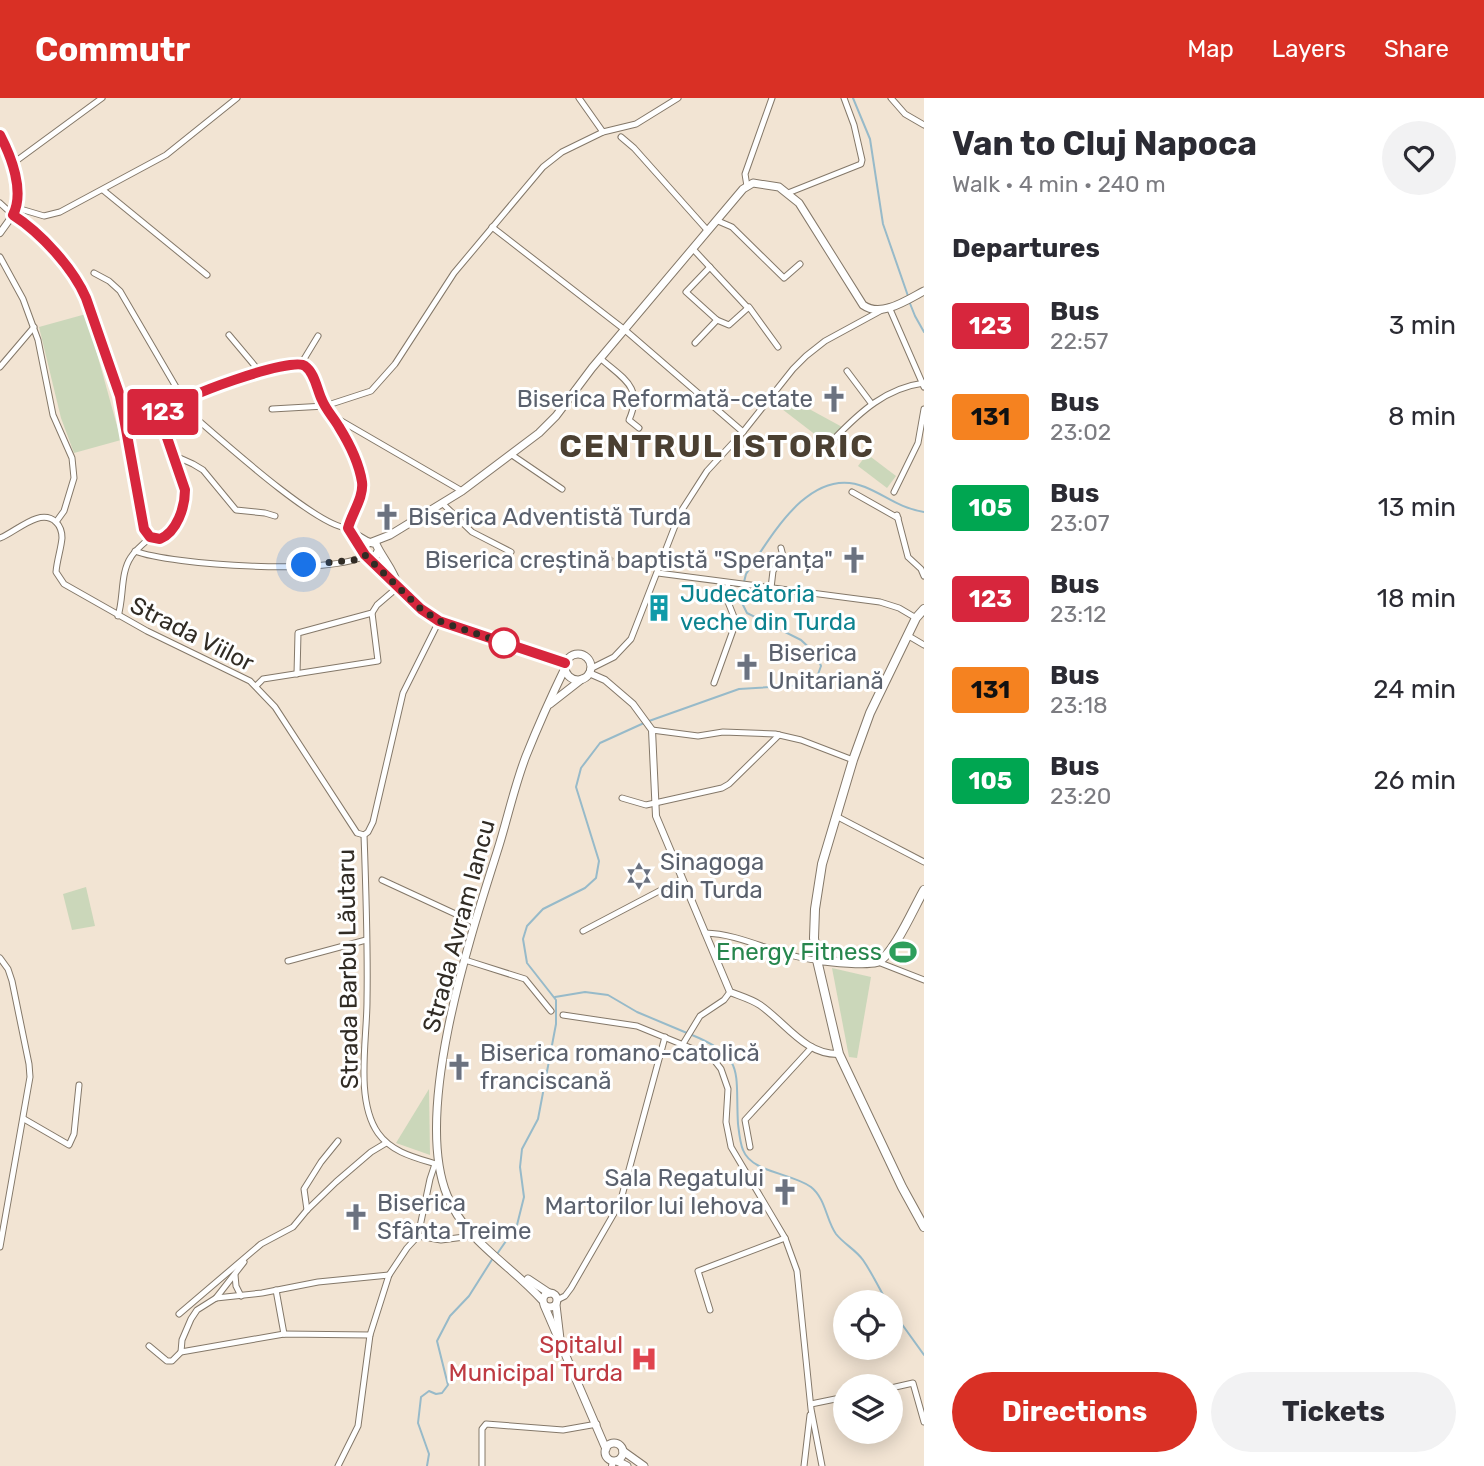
<!DOCTYPE html>
<meta charset="utf-8">
<style>
body{margin:0;font-family:Rubik,sans-serif;background:#f2f2f3;color:#2b2b33;height:100vh;display:flex;flex-direction:column;font-size:26px;white-space:nowrap}
*{box-sizing:border-box;margin:0}
p{font-size:23px;color:#7c7c81}
.icon{flex:none;width:38px;height:38px;fill:none;stroke:currentColor;stroke-width:2;stroke-linecap:round;stroke-linejoin:round}
.map{position:relative;flex:1;overflow:hidden}
.sheet{display:flex;flex-direction:column;background:#fff;width:560px}
.sheet>*{flex:none}
.badge{padding:0 14px;border-radius:5px;font-size:24px;line-height:46px}
.buttons{position:absolute;left:833px;top:1192px;display:grid;gap:14px}
.buttons a{display:grid;place-items:center;width:70px;height:70px;border-radius:50%;background:#fff;box-shadow:0 4px 18px #0003;font-size:35px}
.you{position:absolute;width:35px;height:35px;margin:-18px;border:5px solid #fff;border-radius:50%;background:#1a73e8;box-shadow:0 0 0 10px #1a73e833}
.map>.badge{position:absolute;translate:-50% -50%;box-shadow:0 0 0 4px #fff}
h2{padding:0 28px;font-size:26px;line-height:63px}
.round{display:grid;place-items:center;flex:none;width:74px;height:74px;border-radius:37px;background:#f2f2f3}
.head{display:flex;align-items:center;justify-content:space-between;height:119px;padding:0 28px}
h1{font-size:33px;font-weight:700;line-height:52px}
.action{display:flex;gap:14px;margin-top:auto;padding:14px 28px}
.action a{flex:1;height:80px;border-radius:42px;background:#d93025;color:#fff;font-size:28px;font-weight:700;line-height:80px;text-align:center}
.action a+a{background:#f2f2f3;color:#2b2b33}
ul{padding:0;list-style:none}
li{display:flex;align-items:center;gap:21px;height:91px;padding:0 28px}
li div{flex:1}
li b{display:block;font-size:26px}
li em{font-style:normal}
li .badge{min-width:77px;font-weight:700;text-align:center}
header{display:flex;align-items:center;gap:42px;box-sizing:border-box;height:98px;padding:0 35px;background:#d93025;color:#fff}
header strong{font-size:33px}
nav{display:flex;gap:38px;margin-inline-start:auto;font-size:24px}
main{display:flex;flex:1;min-height:0}
.map>svg:first-child{display:block}
.green{fill:#cbd7ba}
.lines{fill:none;stroke-linecap:round;stroke-linejoin:round}
.stream{stroke:#97bac9;stroke-width:2}
.pedestrian-tunnel{stroke:#cbbfb0;stroke-width:3.5;stroke-dasharray:3.5 2;stroke-linecap:butt}
.minor-casing{stroke:#847869;stroke-width:7}
.tertiary-casing{stroke:#847869;stroke-width:8}
.secondary-casing{stroke:#847869;stroke-width:9}
.primary-casing{stroke:#847869;stroke-width:10}
.minor{stroke:#fff;stroke-width:5}
.tertiary{stroke:#fff;stroke-width:6}
.secondary{stroke:#fff;stroke-width:7}
.primary{stroke:#fff;stroke-width:8}
.line-casing{stroke:#fff;stroke-width:16}
.line{stroke:#d7263d;stroke-width:10}
.walk{stroke:#312c25;stroke-width:7;stroke-dasharray:0 12.6}
.stop-dot{fill:#fff;stroke:#d7263d;stroke-width:3.5}
.labels{text-anchor:middle;stroke-width:6;stroke-linejoin:round;paint-order:stroke}
.worship-label{font-size:24px;fill:#5b616d;stroke:#fff;text-anchor:start}
.culture-label{font-size:24px;fill:#0d838f;stroke:#fff;text-anchor:start}
.street-label{font-size:24px;fill:#312c25;stroke:#fff}
.leisure-label{font-size:24px;fill:#27864d;stroke:#fff;text-anchor:end}
.health-label{font-size:24px;fill:#be3a42;stroke:#fff;text-anchor:end}
.district-label{font-size:32px;font-weight:bold;letter-spacing:2px;fill:#4b4032;stroke:#fff}
</style>
<header>
<strong>Commutr</strong>
<nav><a>Map</a><a>Layers</a><a>Share</a></nav>
</header>
<main>
<div class="map">
<svg width="924" height="1368" viewBox="0 0 924 1368">
<rect width="100%" height="100%" fill="#f2e4d3"/>
<g class="green">
<polygon points="86,216 121,342 74,355 61,320 39,229"/>
<polygon points="789,300 844,330 834,341 821,341 782,311"/>
<polygon points="867,356 896,378 887,390 858,368"/>
<polygon points="86,789 95,828 72,832 63,796"/>
<polygon points="832,870 871,879 857,960 849,959"/>
<polygon points="429,991 430,1057 396,1045"/>
</g>
<g class="lines">
<g class="stream">
<polyline points="853,0 870,41 883,126 908,198"/>
<polyline points="909,203 915,218 924,234"/>
<path d="M744 484 746 476C771 439 810 366 865 389 889 399 897 409 924 414"/>
<polyline points="649,623 739,591 804,587 817,579 821,568 816,556 801,542 747,515 740,501 743,489"/>
<polyline points="555,899 585,894 608,897 637,914 687,935"/>
<path d="M692 937C746 959 735 974 738 1026 739 1034 740 1045 743 1052 752 1075 792 1075 811 1089 826 1101 826 1122 836 1136 844 1146 856 1152 863 1162 872 1175 879 1190 887 1204"/>
<polyline points="497,1156 517,1127 524,1099 520,1069 522,1051 538,1021 556,926 556,902 527,865 523,841 527,828 543,811 585,790 596,780 599,763 576,689 581,670 600,645 644,625"/>
<polyline points="891,1211 924,1257"/>
<polyline points="427,1368 429,1356 418,1325 421,1299 429,1293 436,1296 442,1295 448,1287 437,1243 450,1218 469,1198 493,1160"/>
</g>
<polyline class="pedestrian-tunnel" points="601,454 615,463"/>
<defs>
<g id="minor">
<polyline points="579,0 603,34"/>
<polyline points="891,0 905,16 924,27"/>
<path d="M0 37C11 58 25 94 13 117L0 105"/>
<polyline points="621,39 634,50 708,133"/>
<polyline points="12,66 102,0"/>
<polyline points="747,88 745,76 772,0"/>
<polyline points="103,92 207,177"/>
<polyline points="788,95 861,66 862,62 854,27 844,0"/>
<polyline points="17,110 44,118 60,114 166,57 237,0"/>
<polyline points="718,123 732,129 784,180 800,166"/>
<polyline points="492,129 625,232 743,334"/>
<polyline points="693,151 748,210"/>
<polyline points="0,159 23,201 38,242 53,317 72,360 74,380 64,413 56,424"/>
<polyline points="710,169 686,194 717,222 729,227 749,209 778,249"/>
<polyline points="94,175 109,183 120,193 183,301"/>
<polyline points="889,209 924,289"/>
<polyline points="229,237 260,274"/>
<polyline points="695,245 717,222"/>
<path d="M600 260C622 280 644 288 629 322L639 330"/>
<polyline points="301,266 318,238"/>
<polyline points="0,269 34,229"/>
<polyline points="847,273 871,305"/>
<path d="M177 304C207 329 316 430 348 430"/>
<polyline points="272,311 325,308 371,293 395,266 454,175 543,69 562,54 603,34 636,26 678,0"/>
<polyline points="331,317 462,393"/>
<path d="M834 341C860 314 886 290 924 285"/>
<polyline points="173,357 193,366 203,372 236,412 265,415 275,418"/>
<polyline points="512,357 562,391"/>
<polyline points="852,394 898,420"/>
<polyline points="894,394 918,345 924,311"/>
<polyline points="442,405 472,434 511,454"/>
<polyline points="897,417 908,459 921,471 924,478"/>
<path d="M0 440C16 434 40 409 56 424 61 429 62 434 62 440 61 451 57 462 56 474L64 486 147 533 250 583 275 609 357 735 364 737"/>
<path d="M135 453C170 467 336 478 365 457"/>
<polyline points="658,475 880,504 899,510 916,520"/>
<polyline points="771,490 773,473 783,458 781,450"/>
<path d="M118 518C124 500 120 475 131 459 136 451 144 446 150 439"/>
<polyline points="907,537 924,547"/>
<polyline points="590,571 614,559 631,541 680,415 707,373 743,334 793,271 806,258 825,243 882,212"/>
<polyline points="297,576 298,535 372,515 377,507 398,489"/>
<polyline points="714,585 736,524 726,499 728,485"/>
<polyline points="256,588 263,581 378,563 372,515"/>
<polyline points="652,632 698,638 723,634 775,636 801,642 853,662"/>
<polyline points="622,700 646,707 722,690 729,686 779,637"/>
<polyline points="836,718 924,764"/>
<polyline points="382,782 475,825"/>
<polyline points="583,833 682,781"/>
<path d="M705 835C744 836 778 859 817 862"/>
<polyline points="0,860 8,871 12,883 29,966 30,979 0,1149"/>
<polyline points="465,862 525,881 551,913"/>
<polyline points="288,863 366,842"/>
<polyline points="878,864 924,882"/>
<polyline points="563,917 637,928 703,955 714,962 721,971 728,991 726,1024 731,1049 785,1140 797,1173 811,1311 822,1368"/>
<polyline points="683,946 700,918 724,902 730,894"/>
<polyline points="24,1021 69,1047 74,1036 79,987"/>
<polyline points="750,1049 745,1022 812,949"/>
<path d="M439 1067C417 1060 392 1055 378 1035 355 1002 367 942 367 903 368 848 366 792 364 737L368 734 373 724 403 595 439 523"/>
<polyline points="307,1112 304,1091 321,1064 338,1043"/>
<polyline points="418,1138 441,1142 472,1138"/>
<polyline points="235,1177 236,1188 241,1198"/>
<polyline points="276,1192 284,1236"/>
<polyline points="216,1200 244,1164"/>
<polyline points="557,1202 565,1198 571,1190 620,1105 665,939"/>
<polyline points="710,1212 698,1173 785,1140"/>
<polyline points="179,1216 261,1146 293,1129 307,1112 336,1084 371,1054 386,1045"/>
<polyline points="149,1248 167,1263 172,1263 181,1254 284,1236 370,1237"/>
<polyline points="181,1254 182,1242 191,1221 197,1212 216,1200 262,1195 318,1184 389,1177"/>
<polyline points="891,1290 913,1285 924,1324"/>
<polyline points="811,1306 845,1299"/>
<polyline points="338,1368 358,1328 370,1237 389,1177 407,1150 418,1138 430,1081 435,1066"/>
<polyline points="482,1368 482,1331 486,1326 563,1332 597,1326"/>
<polyline points="804,1368 810,1317"/>
</g>
<g id="tertiary">
<path d="M0 135 13 117 22 123 62 162 81 187 86 200 120 298 144 431 150 439 160 441C177 434 185 408 185 392L163 328 164 313C177 300 292 258 305 268 315 275 317 292 322 302 335 331 367 359 361 394 359 407 351 418 348 430L363 454"/>
<polyline points="352,434 369,444"/>
<path d="M589 575 605 582 633 606 652 632 656 718 730 894C740 898 751 901 760 907 786 925 805 957 839 956"/>
<polyline points="612,1368 613,1363"/>
</g>
<g id="secondary">
<path d="M372 444 390 437 462 393 539 335 556 318 592 270 743 91 753 85 779 89 799 105 863 207C881 220 907 202 924 193"/>
<path d="M378 453 376 457 369 459 365 456 363 450 369 444 376 446C382 460 395 473 398 489"/>
<polyline points="369,459 414,506 439,523 565,565"/>
<circle cx="578" cy="569" r="13"/>
<polyline points="550,606 582,581"/>
<polyline points="528,1181 549,1195"/>
<circle cx="550" cy="1202" r="7"/>
<path d="M542 1202C510 1166 465 1143 447 1097 413 1013 470 839 497 754 507 723 514 689 526 658 538 628 551 599 565 570"/>
<polyline points="544,1207 606,1351"/>
<polyline points="556,1207 560,1241"/>
<circle cx="614" cy="1354" r="9"/>
<polyline points="623,1353 644,1368"/>
<polyline points="617,1363 627,1368"/>
</g>
<g id="primary">
<polyline points="924,511 916,520 870,615 853,662 822,766 815,811 814,840 817,862 839,956 902,1089 924,1129"/>
<path d="M817 862C832 863 862 868 877 864 893 859 915 807 924 792"/>
</g>
</defs>
<use href="#minor" class="minor-casing"/>
<use href="#tertiary" class="tertiary-casing"/>
<use href="#secondary" class="secondary-casing"/>
<use href="#primary" class="primary-casing"/>
<use href="#minor" class="minor"/>
<use href="#tertiary" class="tertiary"/>
<use href="#secondary" class="secondary"/>
<use href="#primary" class="primary"/>
</g>
<g class="lines">
<defs>
<path id="line" d="M0 37C11 58 25 93 13 117 41 135 73 170 86 200L120 298 144 431 150 439 160 441C177 434 185 409 185 392L163 328 164 313C177 300 292 258 305 268 315 275 317 292 322 302 326 312 334 320 339 329 349 345 359 365 362 384 364 399 352 415 348 430L365 457 421 511 439 523 565 565"/>
</defs>
<use href="#line" class="line-casing"/>
<use href="#line" class="line"/>
<polyline class="walk" points="304,467 355,462 365,457 421,511 439,523 504,545"/>
</g>
<defs>
<symbol id="church-bare" viewBox="-9 -9 18 18"><path d="M-1.2-6h2.4v3.5h3.3v2.4h-3.3V6h-2.4V-.1h-3.3v-2.4h3.3Z" fill="#6b7280" stroke="#fff" stroke-width="2.5" paint-order="stroke"/></symbol>
<symbol id="building-bare" viewBox="-9 -9 18 18"><path d="M-4-6H4V6H1V3H-1V6H-4ZM-2.5-4.3h1.7v1.8h-1.7ZM.8-4.3h1.7v1.8H.8ZM-2.5-1h1.7V.8h-1.7ZM.8-1h1.7V.8H.8Z" fill="#0f9aa8" stroke="#fff" stroke-width="2.5" paint-order="stroke"/></symbol>
<symbol id="synagogue-bare" viewBox="-9 -9 18 18"><path d="M0-6.5L5.6 3.2H-5.6ZM0 6.5L5.6-3.2H-5.6Z" fill="#6b7280" stroke="#fff" stroke-width="2.5" paint-order="stroke"/></symbol>
<symbol id="stadium-bare" viewBox="-9 -9 18 18"><path d="M0-5a6.5 5 0 1 0 0 10a6.5 5 0 1 0 0-10ZM-3.5-1.8h7v3.6h-7Z" fill="#2e9e5b" stroke="#fff" stroke-width="2.5" paint-order="stroke"/></symbol>
<symbol id="hospital-bare" viewBox="-9 -9 18 18"><path d="M-5-5h3v3.5h4V-5h3V5h-3V1.5h-4V5h-3Z" fill="#e0444e" stroke="#fff" stroke-width="2.5" paint-order="stroke"/></symbol>
</defs>
<g fill-rule="evenodd">
<use href="#church-bare" x="815" y="282" width="38" height="38"/>
<use href="#church-bare" x="368" y="400" width="38" height="38"/>
<use href="#church-bare" x="835" y="443" width="38" height="38"/>
<use href="#building-bare" x="640" y="491" width="38" height="38"/>
<use href="#church-bare" x="728" y="550" width="38" height="38"/>
<use href="#synagogue-bare" x="620" y="759" width="38" height="38"/>
<use href="#stadium-bare" x="884" y="835" width="38" height="38"/>
<use href="#church-bare" x="440" y="950" width="38" height="38"/>
<use href="#church-bare" x="766" y="1075" width="38" height="38"/>
<use href="#church-bare" x="337" y="1100" width="38" height="38"/>
<use href="#hospital-bare" x="625" y="1242" width="38" height="38"/>
</g>
<circle class="stop-dot" cx="504" cy="545" r="14"/>
<g class="labels">
<g class="worship-label">
<text x="813" y="309" text-anchor="end">Biserica Reformată-cetate</text>
<text x="408" y="427">Biserica Adventistă Turda</text>
<text x="833" y="470" text-anchor="end">Biserica creștină baptistă "Speranța"</text>
<text x="768" y="563">Biserica<tspan x="768" dy="28">Unitariană</tspan></text>
<text x="660" y="772">Sinagoga<tspan x="660" dy="28">din Turda</tspan></text>
<text x="480" y="963">Biserica romano-catolică<tspan x="480" dy="28">franciscană</tspan></text>
<text x="764" y="1088" text-anchor="end">Sala Regatului<tspan x="764" dy="28">Martorilor lui Iehova</tspan></text>
<text x="377" y="1113">Biserica<tspan x="377" dy="28">Sfânta Treime</tspan></text>
</g>
<g class="culture-label">
<text x="680" y="504">Judecătoria<tspan x="680" dy="28">veche din Turda</tspan></text>
</g>
<g class="street-label">
<text transform="translate(192 536) rotate(27)" y="8">Strada Viilor</text>
<text transform="translate(459 828) rotate(-75)" y="8">Strada Avram Iancu</text>
<text transform="translate(348 871) rotate(-91)" y="8">Strada Barbu Lăutaru</text>
</g>
<g class="leisure-label">
<text x="882" y="862">Energy Fitness</text>
</g>
<g class="health-label">
<text x="623" y="1255">Spitalul<tspan x="623" dy="28">Municipal Turda</tspan></text>
</g>
<g class="district-label">
<text x="717" y="359">CENTRUL ISTORIC</text>
</g>
</g>
</svg>
<div class="buttons">
<a><svg class="icon" aria-label="locate" viewBox="0 0 24 24"><circle cx="12" cy="12" r="6"/><path d="M12 2v4M12 18v4M2 12h4M18 12h4"/></svg></a>
<a><svg class="icon" aria-label="layers" viewBox="0 0 24 24"><path d="M12 4l9 5-9 5-9-5zM3 14l9 5 9-5"/></svg></a>
</div>
<div class="you" style="left:304px;top:467px"></div>
<b class="badge" style="left:163px;top:314px;background:#d7263d;color:#fff">123</b>
</div>
<section class="sheet">
<div class="head"><div><h1>Van to Cluj Napoca</h1><p>Walk · 4 min · 240 m</p></div><a class="round"><svg class="icon" aria-label="heart" viewBox="0 0 24 24"><path d="M12 20l-8-8c-3-5 5-10 8-4 3-6 11-1 8 4z"/></svg></a></div>
<h2>Departures</h2>
<ul>
<li><span class="badge" style="background:#d7263d;color:#fff">123</span><div><b>Bus</b><p>22:57</p></div><em>3 min</em></li>
<li><span class="badge" style="background:#f58220;color:#111">131</span><div><b>Bus</b><p>23:02</p></div><em>8 min</em></li>
<li><span class="badge" style="background:#00a651;color:#fff">105</span><div><b>Bus</b><p>23:07</p></div><em>13 min</em></li>
<li><span class="badge" style="background:#d7263d;color:#fff">123</span><div><b>Bus</b><p>23:12</p></div><em>18 min</em></li>
<li><span class="badge" style="background:#f58220;color:#111">131</span><div><b>Bus</b><p>23:18</p></div><em>24 min</em></li>
<li><span class="badge" style="background:#00a651;color:#fff">105</span><div><b>Bus</b><p>23:20</p></div><em>26 min</em></li>
</ul>
<div class="action"><a>Directions</a><a>Tickets</a></div>
</section>
</main>
